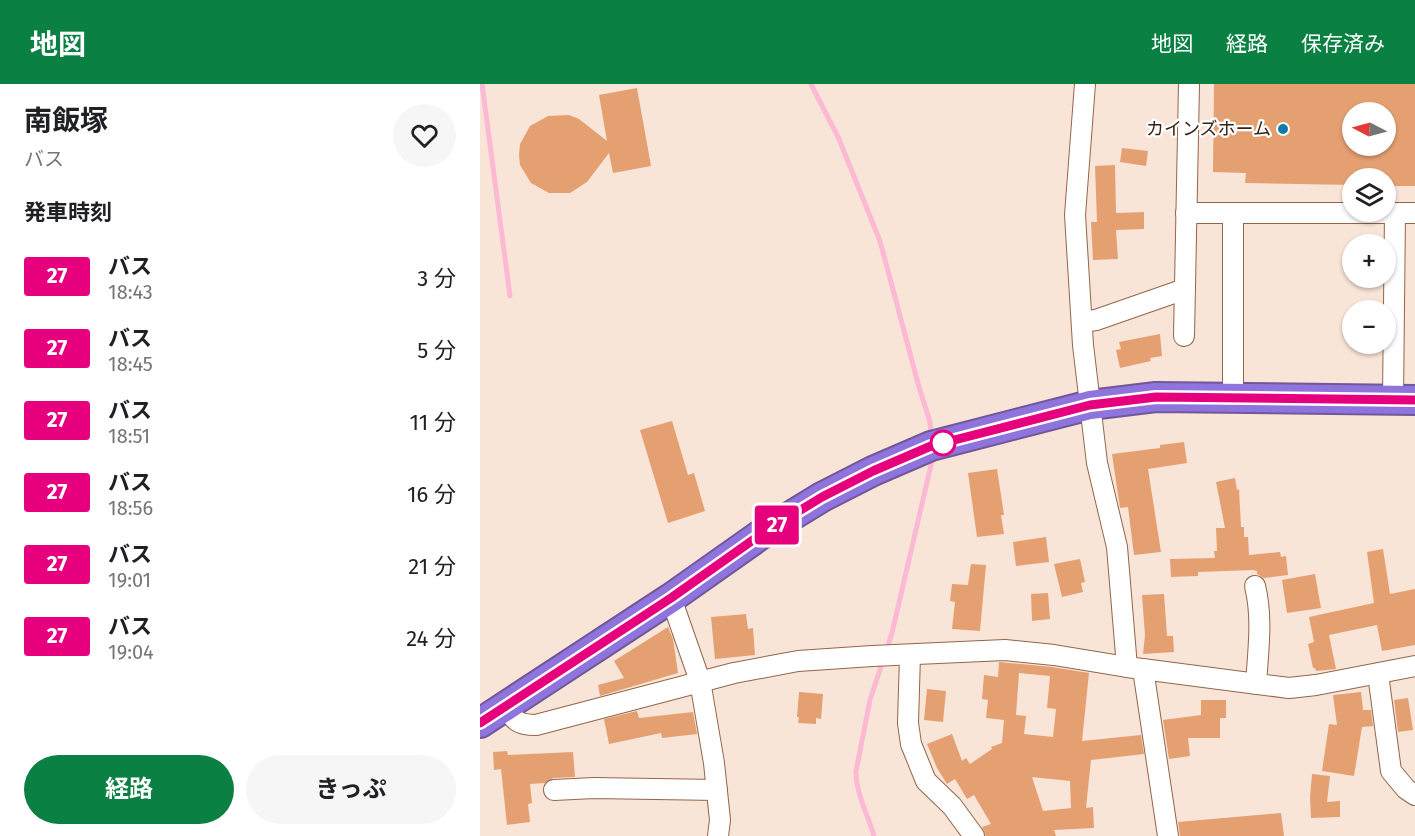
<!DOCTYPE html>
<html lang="ja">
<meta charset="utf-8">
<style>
body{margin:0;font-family:"Fira Sans","Noto Sans JP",sans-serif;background:#f6f6f6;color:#202124;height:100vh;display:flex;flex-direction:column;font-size:22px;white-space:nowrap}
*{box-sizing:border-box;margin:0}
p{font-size:20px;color:#757577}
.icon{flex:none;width:33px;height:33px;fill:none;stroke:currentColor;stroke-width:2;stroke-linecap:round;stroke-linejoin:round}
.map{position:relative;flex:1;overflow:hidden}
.side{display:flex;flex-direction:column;background:#fff;width:480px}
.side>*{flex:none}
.badge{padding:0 12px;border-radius:4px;font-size:21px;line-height:39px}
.needle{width:39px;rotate:276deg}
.buttons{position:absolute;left:862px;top:18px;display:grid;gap:12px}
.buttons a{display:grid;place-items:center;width:54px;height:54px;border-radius:50%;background:#fff;box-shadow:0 2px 4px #0004;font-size:30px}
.map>.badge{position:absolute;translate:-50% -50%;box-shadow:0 0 0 3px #fff}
h2{padding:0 24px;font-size:22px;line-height:54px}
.round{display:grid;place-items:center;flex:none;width:63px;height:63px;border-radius:32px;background:#f6f6f6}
.summary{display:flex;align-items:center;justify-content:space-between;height:102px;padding:0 24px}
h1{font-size:28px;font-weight:700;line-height:45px}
.action{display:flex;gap:12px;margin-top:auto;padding:12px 24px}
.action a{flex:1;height:69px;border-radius:36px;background:#0b8043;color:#fff;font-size:24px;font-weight:700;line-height:69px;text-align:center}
.action a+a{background:#f6f6f6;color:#202124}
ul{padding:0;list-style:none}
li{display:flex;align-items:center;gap:18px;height:72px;padding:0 24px}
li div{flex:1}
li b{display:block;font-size:22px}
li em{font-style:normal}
li .badge{min-width:66px;font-weight:700;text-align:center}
header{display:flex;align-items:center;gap:36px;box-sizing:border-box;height:84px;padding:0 30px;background:#0b8043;color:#fff}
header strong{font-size:28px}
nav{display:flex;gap:33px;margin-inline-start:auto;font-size:21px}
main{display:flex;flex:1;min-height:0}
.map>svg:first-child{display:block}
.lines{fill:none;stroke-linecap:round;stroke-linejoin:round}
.stream{stroke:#fbb9d3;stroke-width:5}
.building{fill:#e5a072;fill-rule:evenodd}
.minor-casing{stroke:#926649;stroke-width:22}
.highway-casing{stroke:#705898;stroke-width:32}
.minor{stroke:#fff;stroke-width:20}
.highway{stroke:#9074dd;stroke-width:28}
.line-casing{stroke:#fff;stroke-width:14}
.line{stroke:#e6007e;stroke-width:9}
.poi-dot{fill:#157aa5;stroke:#fff;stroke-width:2}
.stop-dot{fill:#fff;stroke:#e6007e;stroke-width:3}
.labels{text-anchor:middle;stroke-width:4.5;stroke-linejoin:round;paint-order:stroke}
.poi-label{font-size:18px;fill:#362317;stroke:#fff;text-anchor:end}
</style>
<header>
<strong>地図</strong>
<nav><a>地図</a><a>経路</a><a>保存済み</a></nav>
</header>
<main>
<section class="side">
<div class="summary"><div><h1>南飯塚</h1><p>バス</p></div><a class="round"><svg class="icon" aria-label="heart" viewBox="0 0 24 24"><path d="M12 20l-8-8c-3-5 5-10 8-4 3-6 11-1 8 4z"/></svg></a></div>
<h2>発車時刻</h2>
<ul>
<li><span class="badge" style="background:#e6007e;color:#fff">27</span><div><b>バス</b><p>18:43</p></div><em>3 分</em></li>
<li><span class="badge" style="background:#e6007e;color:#fff">27</span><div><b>バス</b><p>18:45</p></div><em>5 分</em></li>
<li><span class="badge" style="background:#e6007e;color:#fff">27</span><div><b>バス</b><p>18:51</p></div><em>11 分</em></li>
<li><span class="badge" style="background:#e6007e;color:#fff">27</span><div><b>バス</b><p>18:56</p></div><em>16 分</em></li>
<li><span class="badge" style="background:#e6007e;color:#fff">27</span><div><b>バス</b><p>19:01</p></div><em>21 分</em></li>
<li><span class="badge" style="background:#e6007e;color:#fff">27</span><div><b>バス</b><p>19:04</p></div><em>24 分</em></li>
</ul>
<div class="action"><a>経路</a><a>きっぷ</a></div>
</section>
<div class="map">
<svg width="935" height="752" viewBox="0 0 935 752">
<rect width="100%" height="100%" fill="#f9e4d8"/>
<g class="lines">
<g class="stream">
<polyline points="2,0 30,212"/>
<polyline points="331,0 359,55 400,157 439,303 450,338 451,352"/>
<path d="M394 752C388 730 376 711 376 687L390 616 412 549 451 381V373"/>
</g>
</g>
<g class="building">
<path d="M734 0H935V102H906V94H873V101L765 99 766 89 733 88ZM873 28H906V62H873Z"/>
<polygon points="157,4 171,82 133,89 129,69 107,98 90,109 69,109 51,99 40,81 39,71 40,60 50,42 68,32 89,31 99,35 127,57 119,11"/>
<polygon points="642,64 668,67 666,82 640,78"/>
<polygon points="635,81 636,129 664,128 664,145 636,146 638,175 613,176 611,138 617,138 615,82"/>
<polygon points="680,250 682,272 670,274 671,277 640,284 636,266 641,265 639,258"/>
<polygon points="192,337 208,391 214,389 225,427 188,439 160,346"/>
<polygon points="704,358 707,379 668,385 681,468 654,471 648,423 640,424 632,370 680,364 680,361"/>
<polygon points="517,385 524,431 521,431 524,450 497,453 488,389"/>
<polygon points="755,394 757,406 759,405 761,443 764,443 764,453 768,453 769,471 800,468 801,473 806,472 808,491 784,494 777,490 777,487 773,486 718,488 718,492 691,493 690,475 735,474 734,467 737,467 736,444 745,444 736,398"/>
<polygon points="566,453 569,478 536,482 533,458"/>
<polygon points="903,465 910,510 935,505 935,561 902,567 897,541 849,551 856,585 836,587 835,584 833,584 828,560 834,558 829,533 894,519 887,468"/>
<polygon points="600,475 605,498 601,499 603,508 582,513 574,480"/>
<polygon points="491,480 506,481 500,547 472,545 475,518 470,517 472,500 488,501"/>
<polygon points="835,490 841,524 807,529 802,496"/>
<polygon points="568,509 570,535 552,537 551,510"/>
<polygon points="684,510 687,552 693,552 694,568 663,570 665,551 662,511"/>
<polygon points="266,530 268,545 273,544 275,571 235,575 231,533"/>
<polygon points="188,543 193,555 198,589 120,612 118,601 144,594 134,577"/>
<path d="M519 578 572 583 609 589 602 657 661 651 664 670 611 676 606 724 613 723 614 744 574 746 576 752H506L502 743 511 740 494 711 487 715 475 695 467 700 457 684 447 660 472 650 482 677 486 674 490 680 512 665 511 663 522 659 524 636 506 634 508 616 502 615 504 591 518 593ZM539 589 570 592 567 624 576 625 573 653 544 650 546 632 536 631ZM552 693 590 697 591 724 563 727Z"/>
<polygon points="447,605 466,607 463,638 444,636"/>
<polygon points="319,608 343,610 341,635 336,634 336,640 318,639 319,633 317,633"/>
<polygon points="881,608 883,626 891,626 893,642 882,643 874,692 842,687 849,640 857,641 853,611"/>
<polygon points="928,614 933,646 918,648 914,616"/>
<polygon points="721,616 746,616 746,634 740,634 740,654 708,654 710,672 689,675 683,636 721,631"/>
<polygon points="157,627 159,634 213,628 217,650 182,654 181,649 129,660 124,635"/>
<polygon points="27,667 28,671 93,668 95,693 73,694 65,699 50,700 52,719 48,720 50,738 27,741 21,685 14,686 13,668"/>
<polygon points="832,690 850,692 847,718 860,717 860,733 831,734 830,713"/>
<polygon points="801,729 804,752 700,752 698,738"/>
</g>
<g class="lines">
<defs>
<g id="minor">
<polyline points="605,0 595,131 603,261 617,379 637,463 647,583"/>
<polyline points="706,129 935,129"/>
<polyline points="602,238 616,236 705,205"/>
<polyline points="704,252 709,0"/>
<polyline points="753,314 753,130"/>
<polyline points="913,315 915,129"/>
<path d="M775 502C783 534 778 568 776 600"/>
<polyline points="191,514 220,597 234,679 240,736 238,752"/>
<polyline points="430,571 428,639 431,660 446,697 472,722 494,752"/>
<polyline points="663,585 688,752"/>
<polyline points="898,590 911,687 926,705 935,711"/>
<path d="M25 623C35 637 38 641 56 641L254 589 318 577 392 572 525 566 574 571 647 583 809 604 836 601 935 582"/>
<polyline points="74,706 114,704 237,706"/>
</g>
<polyline id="highway" points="0,639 191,514 283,449 342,413 393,387 451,362 610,321 676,313 935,316"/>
</defs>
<use href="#minor" class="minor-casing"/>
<use href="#highway" class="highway-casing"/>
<use href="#minor" class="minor"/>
<use href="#highway" class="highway"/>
</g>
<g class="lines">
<defs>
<polyline id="line" points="0,639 191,514 283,449 342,413 393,387 451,362 610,321 676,313 935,316"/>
</defs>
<use href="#line" class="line-casing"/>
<use href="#line" class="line"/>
</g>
<circle class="poi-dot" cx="803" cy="45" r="6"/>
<circle class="stop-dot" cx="463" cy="359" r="12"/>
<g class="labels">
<g class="poi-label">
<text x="791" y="51">カインズホーム</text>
</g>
</g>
</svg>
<div class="buttons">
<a><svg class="needle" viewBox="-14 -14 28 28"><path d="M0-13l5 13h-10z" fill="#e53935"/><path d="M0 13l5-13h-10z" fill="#757577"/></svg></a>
<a><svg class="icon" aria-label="layers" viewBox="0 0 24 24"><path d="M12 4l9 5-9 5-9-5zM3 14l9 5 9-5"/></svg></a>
<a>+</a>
<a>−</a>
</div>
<b class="badge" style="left:297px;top:441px;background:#e6007e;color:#fff">27</b>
</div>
</main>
